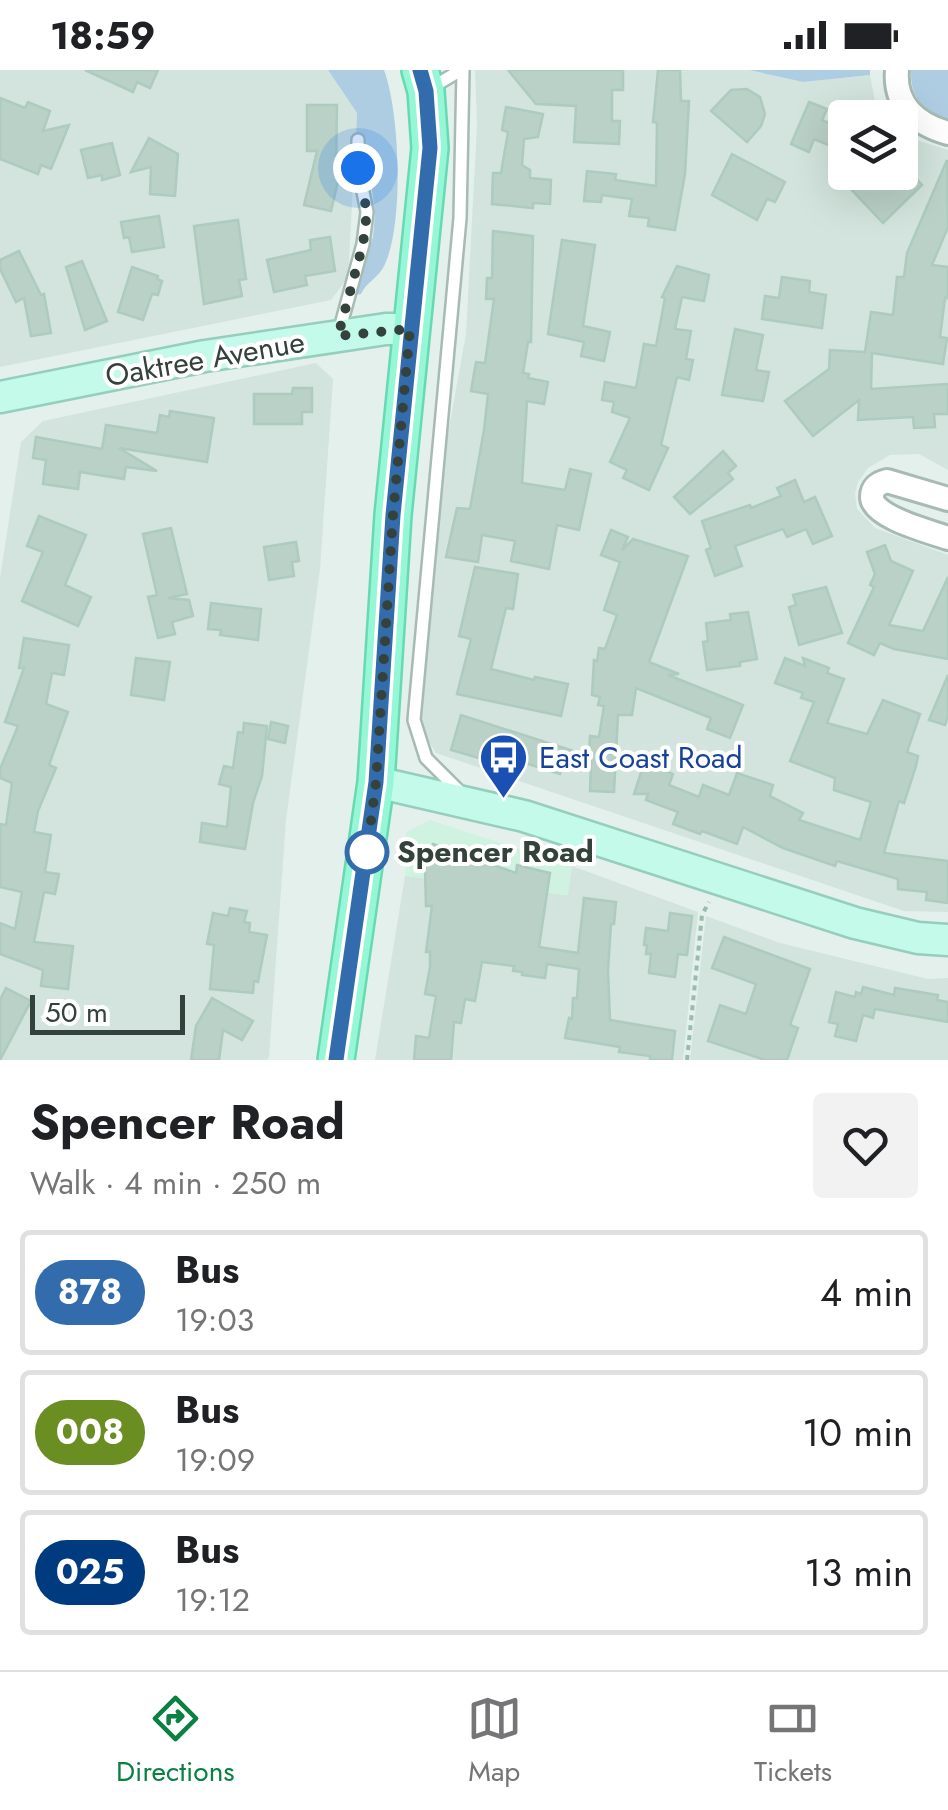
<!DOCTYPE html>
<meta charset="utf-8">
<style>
body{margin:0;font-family:Jost,sans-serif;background:#f2f2f2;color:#202124;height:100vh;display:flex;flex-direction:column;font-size:38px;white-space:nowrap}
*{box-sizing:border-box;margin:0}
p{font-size:32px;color:#757577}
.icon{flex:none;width:55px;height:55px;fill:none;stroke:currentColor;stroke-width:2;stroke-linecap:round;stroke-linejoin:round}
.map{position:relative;height:990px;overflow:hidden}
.details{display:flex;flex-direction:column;background:#fff;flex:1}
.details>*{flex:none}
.badge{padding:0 20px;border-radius:32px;font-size:35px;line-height:65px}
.buttons{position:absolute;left:828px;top:30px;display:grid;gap:20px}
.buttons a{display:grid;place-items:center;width:90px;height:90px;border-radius:10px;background:#fff;box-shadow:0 10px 40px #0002;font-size:50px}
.scale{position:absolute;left:30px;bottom:25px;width:155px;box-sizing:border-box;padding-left:10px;border:5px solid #34423c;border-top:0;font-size:28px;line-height:35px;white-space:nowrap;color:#34423c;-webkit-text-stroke:8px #fff;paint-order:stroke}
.you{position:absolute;width:50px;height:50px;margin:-25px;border:8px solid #fff;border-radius:50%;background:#1a73e8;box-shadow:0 0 0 15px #1a73e833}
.map>.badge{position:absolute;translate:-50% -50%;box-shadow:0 0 0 5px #fff}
.round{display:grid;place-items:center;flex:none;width:105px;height:105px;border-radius:10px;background:#f2f2f2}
.summary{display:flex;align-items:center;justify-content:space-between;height:170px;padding:0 30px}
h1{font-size:48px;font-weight:700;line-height:75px}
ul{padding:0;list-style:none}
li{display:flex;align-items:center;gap:30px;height:125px;margin:0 20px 15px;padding:0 10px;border:5px solid #e0e0e0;border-radius:10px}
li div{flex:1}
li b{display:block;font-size:38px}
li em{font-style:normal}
li .badge{min-width:110px;font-weight:700;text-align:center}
.status{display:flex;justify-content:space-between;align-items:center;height:70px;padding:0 50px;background:#fff;direction:ltr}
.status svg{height:28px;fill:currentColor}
.dock{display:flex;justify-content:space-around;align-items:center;height:140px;border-top:2px solid #e0e0e0;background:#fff;font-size:28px;color:#757577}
.dock a{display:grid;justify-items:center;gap:5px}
.dock .current{color:#0b8043}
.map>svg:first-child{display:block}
.residential{fill:#d2e4dd}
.commercial{fill:#cff2e1}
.green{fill:#aecde2}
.building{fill:#bad1c7;stroke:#adcbbe;stroke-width:2.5}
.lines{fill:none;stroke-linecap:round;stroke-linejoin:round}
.lane-casing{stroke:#a7bbb3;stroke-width:16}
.street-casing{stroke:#a7bbb3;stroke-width:28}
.secondary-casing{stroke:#96cdbc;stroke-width:35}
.primary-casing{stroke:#67dab2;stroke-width:40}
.path{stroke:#99bcae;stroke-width:4;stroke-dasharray:5 5;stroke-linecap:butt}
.lane{stroke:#fff;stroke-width:11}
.street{stroke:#fff;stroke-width:22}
.secondary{stroke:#c3faea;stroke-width:30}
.primary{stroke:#96f7d7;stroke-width:35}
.line-casing{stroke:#fff;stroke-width:22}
.line{stroke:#326cac;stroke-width:15}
.walk{stroke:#34423c;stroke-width:10;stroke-dasharray:0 18}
.stop-dot{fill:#fff;stroke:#326cac;stroke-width:5}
.labels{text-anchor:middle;stroke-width:8;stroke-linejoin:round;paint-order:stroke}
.street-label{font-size:30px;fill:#34423c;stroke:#fff}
.transit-label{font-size:30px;fill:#164399;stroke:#fff;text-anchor:start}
.stop-label{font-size:30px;font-weight:bold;fill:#34423c;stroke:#fff;text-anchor:start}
</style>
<div class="status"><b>18:59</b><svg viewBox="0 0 49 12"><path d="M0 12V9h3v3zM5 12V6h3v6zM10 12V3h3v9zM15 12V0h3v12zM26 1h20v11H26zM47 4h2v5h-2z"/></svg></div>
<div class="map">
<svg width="948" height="990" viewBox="0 0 948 990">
<rect width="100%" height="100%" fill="#e3f0ec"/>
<g class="residential">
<polygon points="0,0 328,0 357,43 348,207 331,230 0,297"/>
<polygon points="475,0 749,0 803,12 870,5 877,42 882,47 845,48 845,102 900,102 900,65 948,80 948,400 919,384 890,385 868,398 858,412 855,423 857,439 875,458 948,485 948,842 904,841 436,683 420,657 442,397 466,264 477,56"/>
<polygon points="316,293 333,309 320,499 286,750 269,987 267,990 0,990 0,508 21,372 43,351"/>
<polygon points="572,796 698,842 683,990 375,990 405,806 567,825"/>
<polygon points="706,846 780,873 928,909 948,908 948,990 690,990"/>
</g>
<polygon class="commercial" points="430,750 572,796 568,825 405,806 406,762"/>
<g class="green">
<path d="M328 0H384C400 43 404 152 385 194 380 207 366 212 361 224L353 225 373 167 375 143 365 66 356 65 357 43Z"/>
<polygon points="749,0 870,0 870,5 803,12"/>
<path d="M911 0H948V51C923 41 910 28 911 0Z"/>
</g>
<g class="building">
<polygon points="85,0 158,0 150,18 137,12 133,22"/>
<polygon points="508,0 623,0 623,20 612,20 612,51 620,51 619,74 574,72 576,36 536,34"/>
<polygon points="658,0 680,0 681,31 689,31 685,104 675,160 648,156 649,148 629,146 632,129 602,125 601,132 584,131 587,101 616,104 615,110 656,116 657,53 653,52"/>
<polygon points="747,19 760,27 765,44 761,56 747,72 711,41 731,20"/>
<polygon points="0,28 25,38 28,32 50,41 43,61 69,55 51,99 41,95 38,104 0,89"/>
<polygon points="809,32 827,39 822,50 845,60 845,82 814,69 809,82 791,74"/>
<polygon points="307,35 337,35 336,102 340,103 331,141 304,135 317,81 307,81"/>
<polygon points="506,37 543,44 538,67 524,69 522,95 530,100 530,108 551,110 550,134 533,133 533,138 492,134 493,103 501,103 508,62 502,60"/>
<polygon points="149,68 178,84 175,126 150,124 151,97 131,102"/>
<polygon points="112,73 120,105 102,110 102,105 88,108 81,80"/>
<polygon points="732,84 785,112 775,132 767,129 757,150 712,125"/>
<polygon points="947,90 948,157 932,195 948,197 948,228 945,228 940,267 947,268 943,294 872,283 871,319 948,314 948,344 934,344 935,357 914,358 913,347 858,350 859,330 813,366 785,331 829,299 830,280 865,282 871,242 893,245 897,207 904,207 907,183"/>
<polygon points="862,102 910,102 922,115 883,153 848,116"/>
<polygon points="159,146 164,177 132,182 129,167 124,168 121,152"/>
<polygon points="238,150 246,209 239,210 242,226 204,234 194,156"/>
<polygon points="493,161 533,166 531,272 528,272 523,303 529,304 528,308 548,312 544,334 527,331 522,413 565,420 570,399 591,404 579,460 557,455 549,499 511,491 515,471 482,465 478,492 446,487 457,438 470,439 484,360 488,324 471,321 476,292 485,293 494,229 486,229 487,208 492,208"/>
<polygon points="330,167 335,201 305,206 307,215 274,222 267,190 311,180 310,170"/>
<polygon points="562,170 595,175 583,256 610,262 604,291 581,286 584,272 548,264"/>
<polygon points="19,181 41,225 44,224 51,263 31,266 24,228 16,232 0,199 0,190"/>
<polygon points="82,191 107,251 85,260 66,197"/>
<polygon points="677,196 709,205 704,231 682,227 675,259 691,261 686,289 693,290 689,310 677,307 661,375 668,378 649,420 623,408 627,400 610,392 630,348 612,342 614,332 602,330 605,312 636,318 644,274 656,276 665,228 662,227"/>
<polygon points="132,197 158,206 157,209 162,211 158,225 152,224 143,250 118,242"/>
<polygon points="782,207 810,211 809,222 826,225 822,258 762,249 765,226 779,228"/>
<polygon points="735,259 763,265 756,300 769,302 763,331 722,325"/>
<polygon points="293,318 312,318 312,342 302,342 302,354 254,354 254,324 292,324"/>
<polygon points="170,341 214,348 207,392 119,378 157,401 126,397 124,409 80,402 78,419 43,414 46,390 33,388 36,367 102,379 106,355 157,363 160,345 169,347"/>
<polygon points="723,381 736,396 728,403 733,409 690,444 674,427"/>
<polygon points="795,410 804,432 815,427 832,466 813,474 806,459 787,467 783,459 735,476 742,496 715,506 706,480 711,478 702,451 750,435 751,438 781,426 777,418"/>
<polygon points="39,446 86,465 65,515 91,527 78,556 22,531 43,482 27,476"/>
<polygon points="171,458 187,524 168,528 189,530 193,546 172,552 175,564 158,568 148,527 157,525 143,464"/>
<polygon points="611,460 628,467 622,480 633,469 688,486 649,592 679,604 668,605 743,635 730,668 707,659 711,648 636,618 632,645 618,645 614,722 590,721 591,692 563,694 560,704 509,688 506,696 451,680 461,645 589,686 590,666 599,667 604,636 598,635 600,627 592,625 594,590 597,591 599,578 605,579 617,545 604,540 620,492 601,485"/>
<polygon points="296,472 299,491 292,492 294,506 269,510 264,477"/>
<polygon points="885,475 891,491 913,501 889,555 923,561 948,507 948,589 894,579 880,573 874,585 848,573 874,517 870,515 875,504 867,482"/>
<polygon points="475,497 518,504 513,539 506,538 491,599 534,610 535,607 568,614 561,646 457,624 471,569 459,566"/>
<polygon points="826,517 842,563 799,575 789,537 796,535 793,525"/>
<polygon points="211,533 261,539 258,570 220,565 221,560 208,559"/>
<polygon points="748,542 757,589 740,592 740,596 707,600 703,572 708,571 706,553 731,550 730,544"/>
<polygon points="24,568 69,575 64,605 52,603 46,634 68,642 49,695 56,698 38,741 34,762 51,765 45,802 59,804 55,824 44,822 34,872 73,876 68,919 41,916 43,900 0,884 0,853 15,859 22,822 0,817 0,754 6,755 12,713 0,708 0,699 18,656 5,652 24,598 19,598"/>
<polygon points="136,588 170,592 164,630 131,625"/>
<polygon points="785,588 805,596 803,588 829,598 827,603 844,609 827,653 867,664 883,630 920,644 907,682 918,686 916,696 904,733 899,731 884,783 948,791 948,833 926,830 927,822 898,819 898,809 837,791 835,796 783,778 743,757 737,774 702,761 700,764 673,754 678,742 646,730 648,724 634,724 644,693 673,704 669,715 699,727 703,715 729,725 737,703 773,715 770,726 803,743 799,750 860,770 871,732 834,720 835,708 790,691 814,632 801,628 803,623 775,613"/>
<polygon points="948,605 948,646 945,655 929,650"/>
<polygon points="271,652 288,656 285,673 268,669"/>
<polygon points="244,653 267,656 262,706 253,733 245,779 200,772 202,753 227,757 231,717 219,714 224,696 233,698 238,662 243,663"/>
<polygon points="433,774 516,803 517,795 550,803 539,877 578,883 584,828 616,832 614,854 611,854 608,900 610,950 675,961 672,990 650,990 650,986 619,982 620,977 565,968 569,948 572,949 573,928 577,928 579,899 547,894 545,908 522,905 522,902 513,901 514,896 482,892 475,931 465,929 461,953 454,952 451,990 414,990 416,966 429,968 436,926 425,924 430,897 430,882 426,882 432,836 426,836 425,798"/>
<polygon points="230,838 247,841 244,852 250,853 249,862 267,865 258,912 254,911 253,923 210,919 214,875 207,874 213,843 228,846"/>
<polygon points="670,843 692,846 687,885 678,884 675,907 649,903 651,884 646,884 647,875 644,875 646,858 668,861"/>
<polygon points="724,867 810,899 790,955 798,958 787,990 765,990 708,971 720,935 746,944 756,914 712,898"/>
<polygon points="863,917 894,925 895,918 938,925 937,930 948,932 948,952 875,939 873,948 863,945 856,971 835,966 838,954 829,952 836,922 855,927 856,922 861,924"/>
<polygon points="6,918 31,931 0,990 0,930"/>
<polygon points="212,928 253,951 242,970 223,960 219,990 191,990 196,956"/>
</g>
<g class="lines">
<defs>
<g id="lane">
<polyline points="431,18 461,0"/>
<polyline points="339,262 363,174 367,142 358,97 358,70"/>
<polyline points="459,721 426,688 414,650 460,148 463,0"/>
</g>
<g id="street">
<path d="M897 0C894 35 916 54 948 63"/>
<path d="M948 429 887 411C879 413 872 417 872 427 872 447 931 462 948 468"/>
</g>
<g id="secondary">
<polyline points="0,327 205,286 386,259 410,259"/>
<polyline points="376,712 524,746 855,853 918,868 948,870"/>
</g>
<polyline id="primary" points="336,990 376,712 393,445 430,78 426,21 420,0"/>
</defs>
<use href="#lane" class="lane-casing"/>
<use href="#street" class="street-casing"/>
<use href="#secondary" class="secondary-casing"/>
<use href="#primary" class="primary-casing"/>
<polyline class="path" points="687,990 702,845 709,832"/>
<use href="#lane" class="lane"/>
<use href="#street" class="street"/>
<use href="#secondary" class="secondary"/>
<use href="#primary" class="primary"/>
</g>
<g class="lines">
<defs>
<polyline id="line" points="336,990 376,712 393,445 430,78 426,21 420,0"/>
</defs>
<use href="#line" class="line-casing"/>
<use href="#line" class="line"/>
<polyline class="walk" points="358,98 367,142 363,174 338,266 410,259 393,445 376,712 367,782"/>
</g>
<defs>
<symbol id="bus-pin" viewBox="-11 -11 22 30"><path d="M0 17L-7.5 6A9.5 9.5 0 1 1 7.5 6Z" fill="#1a4fb4" stroke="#fff"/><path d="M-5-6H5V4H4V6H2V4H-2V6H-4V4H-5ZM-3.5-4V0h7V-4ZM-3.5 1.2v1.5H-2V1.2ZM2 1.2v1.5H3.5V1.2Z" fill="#fff"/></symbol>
</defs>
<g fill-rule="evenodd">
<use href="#bus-pin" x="476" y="660" width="55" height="75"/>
</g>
<circle class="stop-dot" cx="367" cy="782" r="20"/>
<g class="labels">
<g class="street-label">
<text transform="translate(205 289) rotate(-10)" y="10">Oaktree Avenue</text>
</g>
<g class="transit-label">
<text x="539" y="698">East Coast Road</text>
</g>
<g class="stop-label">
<text x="397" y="792">Spencer Road</text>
</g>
</g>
</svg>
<div class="buttons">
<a><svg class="icon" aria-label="layers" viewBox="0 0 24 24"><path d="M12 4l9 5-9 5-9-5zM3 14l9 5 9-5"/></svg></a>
</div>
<div class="scale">50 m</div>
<div class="you" style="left:358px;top:98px"></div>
</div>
<section class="details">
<div class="summary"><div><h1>Spencer Road</h1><p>Walk · 4 min · 250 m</p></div><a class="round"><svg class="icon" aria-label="heart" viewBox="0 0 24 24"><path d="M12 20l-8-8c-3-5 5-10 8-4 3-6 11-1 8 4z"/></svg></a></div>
<ul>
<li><span class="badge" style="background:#326cac;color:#fff">878</span><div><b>Bus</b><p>19:03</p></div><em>4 min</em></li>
<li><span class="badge" style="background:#6b8e23;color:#fff">008</span><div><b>Bus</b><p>19:09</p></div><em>10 min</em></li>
<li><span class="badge" style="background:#003b80;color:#fff">025</span><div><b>Bus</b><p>19:12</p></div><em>13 min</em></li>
</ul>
</section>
<nav class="dock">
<a class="current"><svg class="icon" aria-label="directions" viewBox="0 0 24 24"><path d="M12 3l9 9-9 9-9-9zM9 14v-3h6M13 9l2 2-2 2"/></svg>Directions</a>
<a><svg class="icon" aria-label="map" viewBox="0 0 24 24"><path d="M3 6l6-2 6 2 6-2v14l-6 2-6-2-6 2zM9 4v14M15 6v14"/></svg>Map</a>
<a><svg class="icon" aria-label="tickets" viewBox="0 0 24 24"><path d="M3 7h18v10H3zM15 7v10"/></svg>Tickets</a>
</nav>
